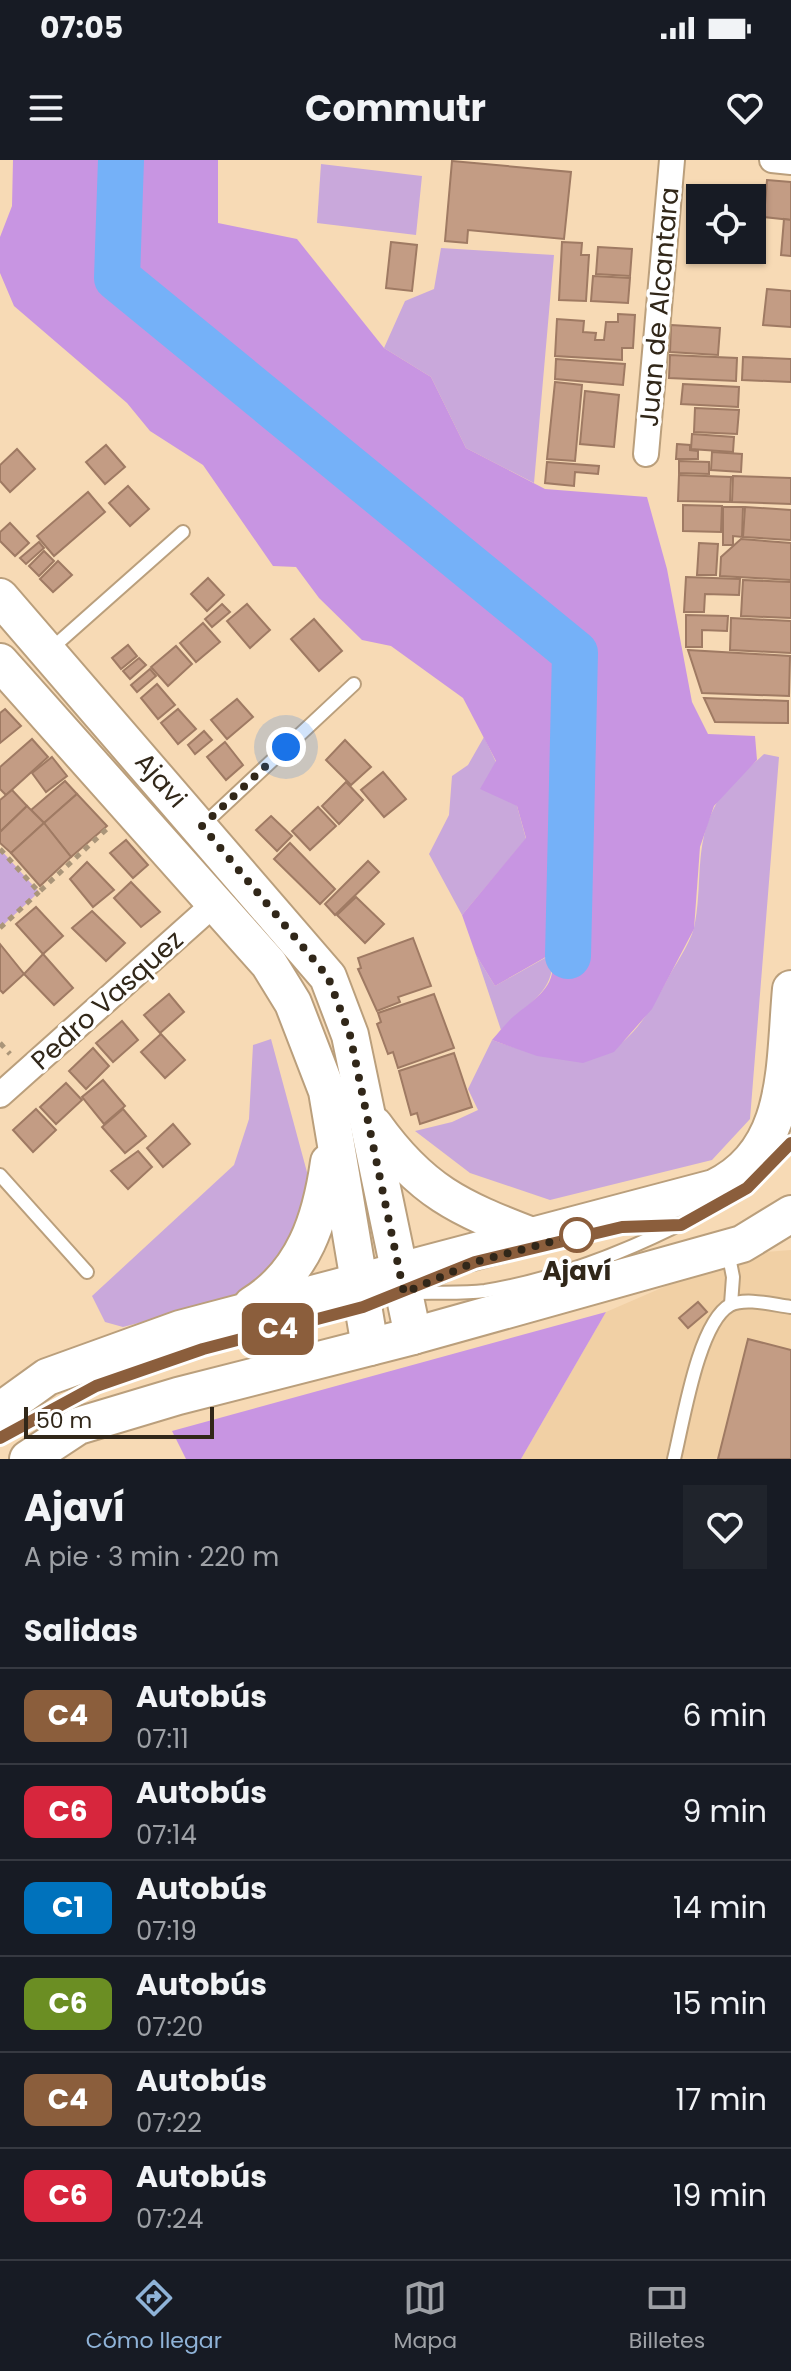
<!DOCTYPE html>
<html lang="es">
<meta charset="utf-8">
<style>
body{margin:0;font-family:Poppins,sans-serif;background:#20242c;color:#f1f3f6;height:100vh;display:flex;flex-direction:column;font-size:30px;white-space:nowrap}
*{box-sizing:border-box;margin:0}
p{font-size:26px;color:#9ea1a6}
.icon{flex:none;width:44px;height:44px;fill:none;stroke:currentColor;stroke-width:2;stroke-linecap:round;stroke-linejoin:round}
.map{position:relative;height:1299px;overflow:hidden}
.panel{display:flex;flex-direction:column;background:#171b24;flex:1}
.panel>*{flex:none}
.badge{padding:0 16px;border-radius:12px;font-size:28px;line-height:52px}
.controls{position:absolute;left:686px;top:24px;display:grid;gap:16px}
.controls a{display:grid;place-items:center;width:80px;height:80px;border-radius:0px;background:#171b24;box-shadow:0 2px 6px #0004;font-size:40px}
.scale{position:absolute;left:24px;bottom:20px;width:190px;box-sizing:border-box;padding-left:8px;border:4px solid #312719;border-top:0;font-size:22px;line-height:28px;white-space:nowrap;color:#312719;-webkit-text-stroke:6px #fff;paint-order:stroke}
.you{position:absolute;width:40px;height:40px;margin:-20px;border:6px solid #fff;border-radius:50%;background:#1a73e8;box-shadow:0 0 0 12px #1a73e833}
.map>.badge{position:absolute;translate:-50% -50%;box-shadow:0 0 0 4px #fff}
h2{padding:0 24px;font-size:30px;line-height:72px}
.round{display:grid;place-items:center;flex:none;width:84px;height:84px;border-radius:0px;background:#20242c}
.summary{display:flex;align-items:center;justify-content:space-between;height:136px;padding:0 24px}
h1{font-size:38px;font-weight:700;line-height:60px}
ul{padding:0;list-style:none}
li{display:flex;align-items:center;gap:24px;height:96px;padding:0 24px;border-top:2px solid #363941}
li div{flex:1}
li b{display:block;font-size:30px}
li em{font-style:normal}
li .badge{min-width:88px;font-weight:700;text-align:center}
.status{display:flex;justify-content:space-between;align-items:center;height:56px;padding:0 40px;background:#171b24;direction:ltr}
.status svg{height:22px;fill:currentColor}
header{display:flex;justify-content:space-between;align-items:center;height:104px;padding:0 24px;background:#171b24;font-size:36px;font-weight:700}
.tab-bar{display:flex;justify-content:space-around;align-items:center;height:112px;border-top:2px solid #363941;background:#171b24;font-size:22px;color:#9ea1a6}
.tab-bar a{display:grid;justify-items:center;gap:4px}
.tab-bar .on{color:#8fb3d8}
.map>svg:first-child{display:block}
.built{fill:#f1d0a5}
.green{fill:#c9a8db}
.forest{fill:#c895e2}
.lines{fill:none;stroke-linecap:round;stroke-linejoin:round}
.river{stroke:#75b1f8;stroke-width:46}
.building{fill:#c39c84;stroke:#9f7a63;stroke-width:2}
.lane-casing{stroke:#ba9f7c;stroke-width:16}
.street-casing{stroke:#ba9f7c;stroke-width:28}
.secondary-casing{stroke:#ba9f7c;stroke-width:40}
.path{stroke:#aa9579;stroke-width:5;stroke-dasharray:6 6;stroke-linecap:butt}
.lane{stroke:#fff;stroke-width:12}
.street{stroke:#fff;stroke-width:24}
.secondary{stroke:#fff;stroke-width:36}
.line-casing{stroke:#fff;stroke-width:18}
.line{stroke:#8b5e3c;stroke-width:12}
.walk{stroke:#312719;stroke-width:8;stroke-dasharray:0 14.4}
.stop-dot{fill:#fff;stroke:#8b5e3c;stroke-width:4}
.labels{text-anchor:middle;stroke-width:7;stroke-linejoin:round;paint-order:stroke}
.street-label{font-size:26px;fill:#312719;stroke:#fff}
.stop-label{font-size:26px;font-weight:bold;fill:#312719;stroke:#fff}
</style>
<div class="status"><b>07:05</b><svg viewBox="0 0 49 12"><path d="M0 12V9h3v3zM5 12V6h3v6zM10 12V3h3v9zM15 12V0h3v12zM26 1h20v11H26zM47 4h2v5h-2z"/></svg></div>
<header><svg class="icon" aria-label="menu" viewBox="0 0 24 24"><path d="M4 6h16M4 12h16M4 18h16"/></svg>Commutr<svg class="icon" aria-label="heart" viewBox="0 0 24 24"><path d="M12 20l-8-8c-3-5 5-10 8-4 3-6 11-1 8 4z"/></svg></header>
<div class="map">
<svg width="791" height="1299" viewBox="0 0 791 1299">
<rect width="100%" height="100%" fill="#f7dab5"/>
<polygon class="built" points="791,1090 791,1299 521,1299 606,1152 740,1094"/>
<g class="green">
<polygon points="321,4 422,16 416,75 317,63"/>
<polygon points="441,88 554,95 534,323 466,288 431,217 384,188 405,141 434,129"/>
<polygon points="484,577 517,646 526,679 462,755 429,694 449,655 452,616 468,605"/>
<path d="M764 594 779 597 750 959 712 1000 550 1040 470 1013 415 971 452 962 478 950 468 929 492 880C582 911 617 914 666 822 674 806 689 786 694 768 703 727 694 686 714 648 723 628 748 609 764 594Z"/>
<polygon points="0,689 39,732 0,768"/>
<path d="M552 794C557 833 524 845 501 870L476 795 495 826Z"/>
<polygon points="271,879 311,1027 292,1082 264,1123 220,1142 123,1167 105,1162 92,1136 234,1005 249,959 253,885"/>
</g>
<g class="forest">
<path d="M13 0H218V63L297 79 384 188 431 217 466 288 545 329 647 337 667 409 692 542 708 574 755 576 757 600 714 646 700 687 694 769 652 849 614 892 583 903 537 896 492 880C499 872 506 863 514 856 536 838 559 826 551 794L495 826 476 795 462 755 526 678 517 646 480 629 496 601 463 538 391 486 362 480 319 438 296 407 273 406 203 305 150 271 127 243 14 146 0 113V77L12 46Z"/>
<polygon points="606,1152 521,1299 186,1299 172,1271"/>
</g>
<g class="lines">
<polyline class="river" points="121,0 117,118 575,493 568,796"/>
</g>
<g class="building">
<polygon points="452,1 571,12 564,79 468,70 467,83 445,81"/>
<polygon points="767,20 791,22 791,60 764,57"/>
<polygon points="784,59 791,60 791,96 781,95"/>
<polygon points="391,82 417,85 412,131 386,128"/>
<polygon points="562,82 582,83 581,95 589,95 586,141 559,140"/>
<polygon points="598,87 632,89 630,116 596,114"/>
<polygon points="593,116 630,118 628,143 591,141"/>
<polygon points="767,129 791,131 791,167 763,165"/>
<polygon points="618,154 635,155 633,188 622,188 622,200 555,196 557,159 584,161 583,172 596,173 595,180 604,180 606,162 618,162"/>
<polygon points="671,165 720,168 718,195 670,192"/>
<polygon points="670,195 737,198 736,221 669,218"/>
<polygon points="743,197 791,199 791,222 742,220"/>
<polygon points="556,199 625,204 623,225 555,219"/>
<polygon points="555,222 582,225 575,301 547,299"/>
<polygon points="683,224 739,227 738,247 681,244"/>
<polygon points="585,231 619,235 614,287 580,284"/>
<polygon points="695,248 739,250 737,274 694,272"/>
<polygon points="692,274 734,277 733,292 691,289"/>
<polygon points="677,284 690,285 690,290 698,291 698,299 676,299"/>
<polygon points="106,285 125,307 105,324 86,302"/>
<polygon points="17,289 35,309 10,332 0,321 0,305"/>
<polygon points="712,292 742,294 741,312 711,310"/>
<polygon points="679,301 709,302 709,314 679,313"/>
<polygon points="547,302 599,306 598,314 575,312 574,326 545,323"/>
<polygon points="679,315 731,317 730,342 678,341"/>
<polygon points="733,316 791,318 791,344 732,342"/>
<polygon points="128,326 149,349 130,366 109,343"/>
<polygon points="88,332 105,352 54,396 37,376"/>
<polygon points="683,345 722,346 721,372 683,371"/>
<polygon points="723,347 743,347 742,377 733,376 733,385 723,385"/>
<polygon points="745,347 791,350 791,380 743,377"/>
<polygon points="10,363 29,383 15,396 0,381 0,372"/>
<polygon points="741,379 791,383 791,420 720,416 721,397"/>
<polygon points="39,382 44,388 26,404 20,398"/>
<polygon points="699,383 718,384 716,415 697,415"/>
<polygon points="44,391 54,401 39,416 29,406"/>
<polygon points="58,401 72,415 53,432 40,419"/>
<polygon points="686,417 740,419 739,435 705,434 704,452 684,452"/>
<polygon points="208,418 224,435 207,451 191,434"/>
<polygon points="743,420 791,422 791,458 741,456"/>
<polygon points="222,444 230,452 212,467 205,459"/>
<polygon points="247,444 270,470 250,488 227,461"/>
<polygon points="686,455 728,456 727,471 702,470 702,487 686,487"/>
<polygon points="731,458 791,461 791,493 730,490"/>
<polygon points="314,459 342,491 319,511 291,479"/>
<polygon points="203,463 220,482 196,502 180,483"/>
<polygon points="128,485 137,496 121,509 112,498"/>
<polygon points="176,486 192,504 168,526 151,507"/>
<polygon points="688,490 790,496 789,536 702,533"/>
<polygon points="139,498 146,505 130,519 123,511"/>
<polygon points="150,509 156,516 137,532 131,525"/>
<polygon points="157,524 175,545 158,559 141,538"/>
<polygon points="704,538 788,541 788,563 715,562"/>
<polygon points="237,539 253,557 227,579 211,560"/>
<polygon points="5,549 21,566 0,583 0,553"/>
<polygon points="178,549 196,569 178,584 161,563"/>
<polygon points="204,571 212,580 195,594 188,585"/>
<polygon points="32,579 48,597 6,635 0,629 0,607"/>
<polygon points="345,580 371,607 351,625 326,600"/>
<polygon points="225,582 243,605 226,620 207,597"/>
<polygon points="52,597 67,616 46,632 32,613"/>
<polygon points="383,612 406,639 384,657 361,630"/>
<polygon points="65,621 77,634 44,663 31,650"/>
<polygon points="346,622 363,640 339,664 322,646"/>
<polygon points="12,630 27,646 0,672 0,640"/>
<polygon points="77,634 107,666 71,697 44,663"/>
<polygon points="27,646 44,663 11,693 0,683 0,672"/>
<polygon points="318,647 336,666 310,690 292,671"/>
<polygon points="271,656 292,676 277,691 256,670"/>
<polygon points="44,663 71,697 40,726 11,693"/>
<polygon points="126,680 148,705 133,718 110,693"/>
<polygon points="290,683 335,729 320,744 274,699"/>
<polygon points="368,701 379,712 335,755 325,744"/>
<polygon points="87,702 114,730 93,747 70,719"/>
<polygon points="131,722 160,752 141,767 114,738"/>
<polygon points="356,737 384,764 365,783 337,755"/>
<polygon points="36,747 63,776 43,794 16,764"/>
<polygon points="92,751 125,783 106,801 72,768"/>
<polygon points="413,778 431,826 398,837 400,842 377,851 358,809 361,808 358,798"/>
<polygon points="0,784 24,814 3,833 0,830"/>
<polygon points="43,794 73,828 54,845 24,814"/>
<polygon points="169,834 184,852 160,873 144,855"/>
<polygon points="434,834 454,888 398,908 393,892 388,894 377,864 381,862 378,853"/>
<polygon points="122,861 138,880 113,902 96,883"/>
<polygon points="161,874 185,900 165,918 141,892"/>
<polygon points="93,888 109,906 86,929 69,911"/>
<polygon points="454,893 472,947 420,964 417,953 411,955 399,911"/>
<polygon points="103,920 125,946 104,964 82,937"/>
<polygon points="66,923 82,940 56,964 40,947"/>
<polygon points="36,949 56,970 33,992 13,970"/>
<polygon points="123,949 146,976 125,993 102,967"/>
<polygon points="173,964 190,984 163,1007 147,988"/>
<polygon points="138,991 152,1007 128,1029 111,1011"/>
<polygon points="698,1142 707,1152 688,1168 679,1158"/>
<polygon points="748,1179 791,1190 791,1299 718,1299"/>
</g>
<g class="lines">
<defs>
<g id="lane">
<polyline points="51,489 183,372"/>
<polyline points="202,666 354,524"/>
<polyline points="0,1015 87,1112"/>
<polyline points="755,1020 791,983"/>
<polyline points="625,1067 681,1065"/>
<polyline points="728,1092 733,1117 731,1144"/>
<path d="M411 1133C435 1132 461 1134 485 1131 569 1117 653 1081 727 1039"/>
<polyline points="0,1278 96,1226 203,1189 363,1147 445,1115"/>
<path d="M674 1299C683 1263 698 1163 730 1145 746 1137 774 1145 791 1147"/>
</g>
<g id="street">
<polyline points="772,0 791,2"/>
<polyline points="646,294 672,0"/>
<polyline points="0,935 213,745"/>
</g>
<g id="secondary">
<polyline points="0,437 328,817 350,875 413,1176"/>
<polyline points="0,502 269,804 293,843 327,931 370,1187"/>
<path d="M374 965C421 1031 459 1048 532 1076"/>
<path d="M252 1145C304 1113 321 1059 329 1002"/>
<path d="M0 1251 47 1217 180 1169 714 1028C791 992 784 905 791 829"/>
<polyline points="28,1299 78,1266 178,1236 413,1176 742,1084 791,1054"/>
</g>
</defs>
<use href="#lane" class="lane-casing"/>
<use href="#street" class="street-casing"/>
<use href="#secondary" class="secondary-casing"/>
<g class="path">
<polyline points="0,689 39,732 110,666"/>
<polyline points="0,768 39,732"/>
<polyline points="0,883 10,894"/>
</g>
<use href="#lane" class="lane"/>
<use href="#street" class="street"/>
<use href="#secondary" class="secondary"/>
</g>
<g class="lines">
<defs>
<polyline id="line" points="0,1278 96,1226 203,1189 363,1147 475,1102 622,1067 681,1065 747,1028 791,983"/>
</defs>
<use href="#line" class="line-casing"/>
<use href="#line" class="line"/>
<polyline class="walk" points="286,587 202,666 328,817 350,875 404,1133 475,1102 577,1075"/>
</g>
<circle class="stop-dot" cx="577" cy="1075" r="16"/>
<g class="labels">
<g class="street-label">
<text transform="translate(659 147) rotate(-85)" y="9">Juan de Alcantara</text>
<text transform="translate(161 620) rotate(49)" y="9">Ajavi</text>
<text transform="translate(107 840) rotate(-42)" y="9">Pedro Vasquez</text>
</g>
<g class="stop-label">
<text x="577" y="1120">Ajaví</text>
</g>
</g>
</svg>
<div class="controls">
<a><svg class="icon" aria-label="locate" viewBox="0 0 24 24"><circle cx="12" cy="12" r="6"/><path d="M12 2v4M12 18v4M2 12h4M18 12h4"/></svg></a>
</div>
<div class="scale">50 m</div>
<div class="you" style="left:286px;top:587px"></div>
<b class="badge" style="left:278px;top:1169px;background:#8b5e3c;color:#fff">C4</b>
</div>
<section class="panel">
<div class="summary"><div><h1>Ajaví</h1><p>A pie · 3 min · 220 m</p></div><a class="round"><svg class="icon" aria-label="heart" viewBox="0 0 24 24"><path d="M12 20l-8-8c-3-5 5-10 8-4 3-6 11-1 8 4z"/></svg></a></div>
<h2>Salidas</h2>
<ul>
<li><span class="badge" style="background:#8b5e3c;color:#fff">C4</span><div><b>Autobús</b><p>07:11</p></div><em>6 min</em></li>
<li><span class="badge" style="background:#d7263d;color:#fff">C6</span><div><b>Autobús</b><p>07:14</p></div><em>9 min</em></li>
<li><span class="badge" style="background:#0072bc;color:#fff">C1</span><div><b>Autobús</b><p>07:19</p></div><em>14 min</em></li>
<li><span class="badge" style="background:#6b8e23;color:#fff">C6</span><div><b>Autobús</b><p>07:20</p></div><em>15 min</em></li>
<li><span class="badge" style="background:#8b5e3c;color:#fff">C4</span><div><b>Autobús</b><p>07:22</p></div><em>17 min</em></li>
<li><span class="badge" style="background:#d7263d;color:#fff">C6</span><div><b>Autobús</b><p>07:24</p></div><em>19 min</em></li>
</ul>
</section>
<nav class="tab-bar">
<a class="on"><svg class="icon" aria-label="directions" viewBox="0 0 24 24"><path d="M12 3l9 9-9 9-9-9zM9 14v-3h6M13 9l2 2-2 2"/></svg>Cómo llegar</a>
<a><svg class="icon" aria-label="map" viewBox="0 0 24 24"><path d="M3 6l6-2 6 2 6-2v14l-6 2-6-2-6 2zM9 4v14M15 6v14"/></svg>Mapa</a>
<a><svg class="icon" aria-label="tickets" viewBox="0 0 24 24"><path d="M3 7h18v10H3zM15 7v10"/></svg>Billetes</a>
</nav>
